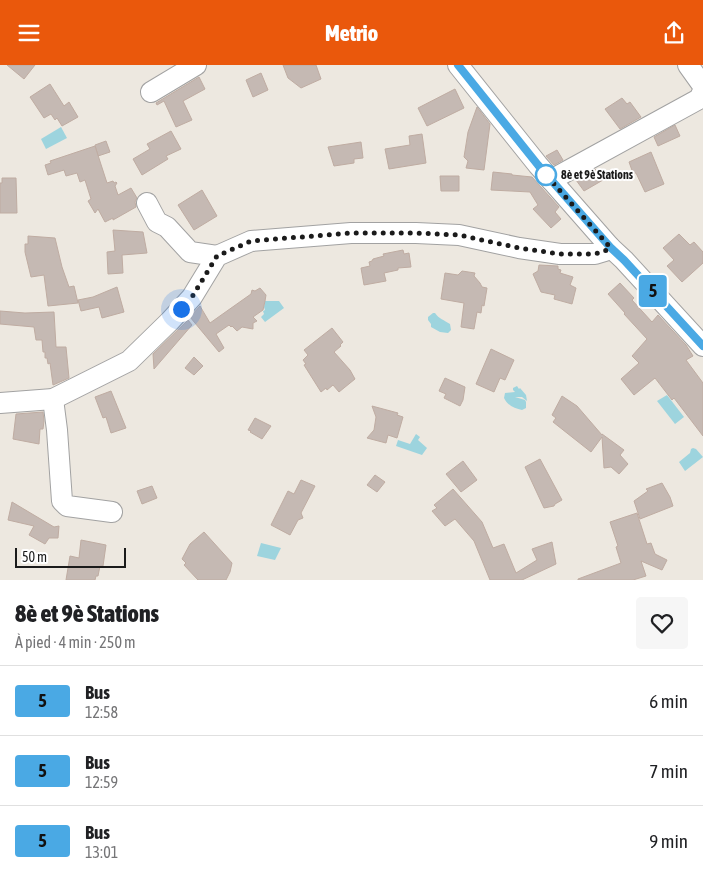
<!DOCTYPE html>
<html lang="fr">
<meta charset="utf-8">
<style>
body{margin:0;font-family:"Asap Condensed",sans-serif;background:#f6f6f6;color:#202124;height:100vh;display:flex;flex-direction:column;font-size:19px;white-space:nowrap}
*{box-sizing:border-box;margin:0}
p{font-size:16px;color:#757577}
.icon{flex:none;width:28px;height:28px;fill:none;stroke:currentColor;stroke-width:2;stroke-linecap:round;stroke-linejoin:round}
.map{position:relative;height:515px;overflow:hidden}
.drawer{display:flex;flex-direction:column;background:#fff;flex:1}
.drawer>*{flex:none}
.badge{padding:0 10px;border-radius:4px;font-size:18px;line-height:32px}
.scale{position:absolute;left:15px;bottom:12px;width:111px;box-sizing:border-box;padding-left:5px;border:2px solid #1b1b1b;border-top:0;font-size:14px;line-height:18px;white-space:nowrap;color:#1b1b1b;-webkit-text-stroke:4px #fff;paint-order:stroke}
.you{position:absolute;width:25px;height:25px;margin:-12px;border:4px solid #fff;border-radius:50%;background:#1a73e8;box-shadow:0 0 0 8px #1a73e833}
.map>.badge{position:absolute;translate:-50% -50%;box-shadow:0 0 0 2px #fff}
.round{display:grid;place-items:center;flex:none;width:52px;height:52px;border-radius:5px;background:#f6f6f6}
.headline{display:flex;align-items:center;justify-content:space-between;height:85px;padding:0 15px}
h1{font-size:24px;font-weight:800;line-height:38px}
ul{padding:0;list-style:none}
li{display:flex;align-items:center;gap:15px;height:70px;padding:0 15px;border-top:1px solid #e0e0e0}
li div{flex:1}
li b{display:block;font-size:19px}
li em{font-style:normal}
li .badge{min-width:55px;font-weight:700;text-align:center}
header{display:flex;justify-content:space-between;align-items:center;height:65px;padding:0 15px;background:#ea580c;color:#fff;font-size:22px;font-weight:800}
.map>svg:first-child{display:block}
.water{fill:#9dd4de}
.building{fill:#c5b9b3;stroke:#bfaca2}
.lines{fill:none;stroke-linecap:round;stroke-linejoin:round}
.minor-casing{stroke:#a2a2a2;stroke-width:22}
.minor{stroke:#fff;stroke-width:20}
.line-casing{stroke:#fff;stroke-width:11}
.line{stroke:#4aa9e4;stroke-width:8}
.walk{stroke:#1b1b1b;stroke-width:5;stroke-dasharray:0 9}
.stop-dot{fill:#fff;stroke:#4aa9e4;stroke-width:2.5}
.labels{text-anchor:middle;stroke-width:4;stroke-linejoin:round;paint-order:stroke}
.stop-label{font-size:12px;font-weight:bold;fill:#1b1b1b;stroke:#fff;text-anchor:start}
</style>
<header><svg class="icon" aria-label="menu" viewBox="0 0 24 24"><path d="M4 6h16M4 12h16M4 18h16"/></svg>Metrio<svg class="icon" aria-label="share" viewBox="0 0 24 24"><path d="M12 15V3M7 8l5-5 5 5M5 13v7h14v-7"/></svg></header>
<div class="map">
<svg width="703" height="515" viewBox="0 0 703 515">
<rect width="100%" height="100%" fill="#ede8e0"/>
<g class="water">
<polygon points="61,62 67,73 46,84 41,74"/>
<polygon points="265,236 279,236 284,243 265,257 261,252 264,249 263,246 265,245 264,242"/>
<path d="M433 248H435C439 254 444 255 450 259L451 265 448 268 440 267 431 262V259L428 255V252Z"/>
<path d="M517 321 519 324 520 323 526 330 527 336 522 332H515L525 335 526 337V343L522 345C515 344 507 340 504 333L505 328 515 327 513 325V323Z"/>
<polygon points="667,330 684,352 675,359 657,336"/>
<polygon points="416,369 420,372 418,375 427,383 422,390 396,381 398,375 410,379"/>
<polygon points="693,383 696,384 703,392 685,406 679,397 690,388 691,384"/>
<polygon points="261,478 281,483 275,495 257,491"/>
</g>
<g class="building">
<polygon points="7,0 35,0 24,14"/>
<polygon points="283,0 316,0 321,14 301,23 288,13"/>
<polygon points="261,8 268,25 253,32 246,15"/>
<polygon points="199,12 205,24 183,36 192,55 176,62 164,36 157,40 156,38"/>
<polygon points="50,19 64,41 69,37 78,52 62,61 57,53 55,55 51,49 44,53 30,32"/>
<polygon points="455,24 464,43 427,61 418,43"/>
<polygon points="622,33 627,39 630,37 641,52 620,64 605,44"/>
<polygon points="477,42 490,59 484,105 466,103 468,96 464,92 468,67"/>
<polygon points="675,60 680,71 658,81 654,72"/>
<polygon points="171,66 181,84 166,91 168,94 142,110 133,94 150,84 147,79"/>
<polygon points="422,69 426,98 389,104 385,84 410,80 409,71"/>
<polygon points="106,76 110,87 98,91 95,80"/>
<polygon points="361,77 363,93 354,94 354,98 334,101 328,82"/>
<polygon points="95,81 107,118 113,116 114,118 116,117 117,118 115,121 118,130 131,123 137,133 135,137 136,142 113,155 113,153 105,157 98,144 95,148 88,136 91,134 85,115 80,117 77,108 66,111 64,105 48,110 45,100 51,98 50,96"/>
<polygon points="557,85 563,95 554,100 546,91"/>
<polygon points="651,87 664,119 645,127 636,108 633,108 629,97"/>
<polygon points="595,104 603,115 584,126 576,115"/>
<polygon points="493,107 512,109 512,110 532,112 559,142 555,147 561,154 551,163 533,144 538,140 530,127 491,125"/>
<polygon points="440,111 459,111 459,126 441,126"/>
<polygon points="2,113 16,113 17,148 0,148 0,118 2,118"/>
<polygon points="202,125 217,151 194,165 178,140"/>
<polygon points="113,165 143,167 147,188 122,190 123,208 108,209 107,187 115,186"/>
<polygon points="679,169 690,180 694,177 703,187 703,198 682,217 667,201 674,195 663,183"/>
<polygon points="28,171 55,173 62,202 69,222 74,221 78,238 48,241 44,210 31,212 25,187 25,179 28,179"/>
<polygon points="403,185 404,189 409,188 411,202 398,203 398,205 384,208 386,216 364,220 361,203 370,201 369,197 372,196 373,194 384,191 383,189"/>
<polygon points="539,200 558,201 558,204 561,205 560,208 573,212 570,220 576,223 572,239 554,234 555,230 541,227 533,209 538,206"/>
<polygon points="462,206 475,208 474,211 480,218 482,222 487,223 484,241 482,240 481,248 477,247 474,264 461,262 464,238 441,234 445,208 458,210"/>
<polygon points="620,218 634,233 632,235 652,257 658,250 686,280 693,291 686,295 703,318 703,371 674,333 672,335 655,313 634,330 621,314 639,298 632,291 647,274 624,249 625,248 608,229"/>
<polygon points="117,222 124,247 102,253 99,242 81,246 78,235 93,232"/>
<polygon points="260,223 266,230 265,236 263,245 253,252 257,256 253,258 253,264 242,262 237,266 232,261 231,262 229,260 216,269 224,283 219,287 190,252 200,241 210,258 251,229 252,225 255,226"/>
<polygon points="0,246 25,248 54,247 56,282 66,282 69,313 53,320 50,298 48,299 47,293 45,293 45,287 43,287 42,275 36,275 34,262 0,259"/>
<polygon points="188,255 192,260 154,304 153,289"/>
<polygon points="332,263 343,277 340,280 341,281 334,287 350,305 355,314 339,327 333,320 327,325 326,323 321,327 304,300 306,299 303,295 308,290 304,285"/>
<polygon points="491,284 514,295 505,315 500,313 494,327 476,319"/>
<polygon points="194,292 203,301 194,310 185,303"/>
<polygon points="445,313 465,322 463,335 460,341 444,333 446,329 439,326"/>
<polygon points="111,326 126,363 111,368 106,352 103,353 95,332"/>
<polygon points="562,331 577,341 602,370 602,369 624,385 620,390 628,399 619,409 611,402 604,403 602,372 591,387 553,357 556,353 552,350"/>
<polygon points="372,341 398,348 397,350 403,352 397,373 388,370 386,378 367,373 374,365 376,352"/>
<polygon points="43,347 44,356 43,364 40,364 39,379 13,374 16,349"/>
<polygon points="255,353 271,361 262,374 250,367 251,366 248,365"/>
<polygon points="540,394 562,435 555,439 554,441 544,443 525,402"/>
<polygon points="463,396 477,415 461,427 446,409"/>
<polygon points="375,410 385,417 377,427 367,420"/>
<polygon points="301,415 315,421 301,448 303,453 298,455 290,470 271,460 288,426 294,429"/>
<polygon points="662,418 670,432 673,441 640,454 634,436 648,426 646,424"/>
<polygon points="152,421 157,433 142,439 137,426"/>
<polygon points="453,424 482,457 493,483 504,479 516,508 537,495 532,484 552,477 556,499 522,515 490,515 474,476 455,454 445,461 432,446 437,443 434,440"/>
<polygon points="12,437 54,462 59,461 58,473 49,473 45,479 29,470 34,461 8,455"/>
<polygon points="637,448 647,479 651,478 655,489 667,495 662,505 641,496 646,511 633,515 578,515 578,514 621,498 616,482 618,481 610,457"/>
<polygon points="204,467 232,498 230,507 226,515 198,515 184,500 186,498 182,494 190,479"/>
<polygon points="81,475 106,480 103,501 100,501 98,511 96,511 95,515 66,515 70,491 79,493"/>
</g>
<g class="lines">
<defs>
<g id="minor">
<polyline points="458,0 538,100 610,182 624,195 703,281"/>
<polyline points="151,27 196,0"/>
<polyline points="551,115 699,34 703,26 703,21 688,0"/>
<polyline points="147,138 157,157 167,162 190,187 217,191"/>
<polyline points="53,334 57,365 62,436 67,441 112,447"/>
<polyline points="0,338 53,334 129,296 170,256 192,232 217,191 251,176 351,168 416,168 459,170 519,183 560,189 595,189 605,186 610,182"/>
</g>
</defs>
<use href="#minor" class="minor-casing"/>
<use href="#minor" class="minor"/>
</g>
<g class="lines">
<defs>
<polyline id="line" points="458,0 538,100 610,182 624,195 703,281"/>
</defs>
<use href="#line" class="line-casing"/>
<use href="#line" class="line"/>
<polyline class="walk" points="181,244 192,232 217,191 251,176 351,168 416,168 459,170 519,183 560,189 595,189 605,186 610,182 546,110"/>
</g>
<circle class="stop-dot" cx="546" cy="110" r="10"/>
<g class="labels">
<g class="stop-label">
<text x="561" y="114">8è et 9è Stations</text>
</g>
</g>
</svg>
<div class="scale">50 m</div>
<div class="you" style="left:181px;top:244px"></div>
<b class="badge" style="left:653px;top:226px;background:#4aa9e4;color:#111">5</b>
</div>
<section class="drawer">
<div class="headline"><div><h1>8è et 9è Stations</h1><p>À pied · 4 min · 250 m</p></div><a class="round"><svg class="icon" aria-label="heart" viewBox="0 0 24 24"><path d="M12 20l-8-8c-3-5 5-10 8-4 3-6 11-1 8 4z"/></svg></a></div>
<ul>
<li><span class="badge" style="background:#4aa9e4;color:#111">5</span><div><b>Bus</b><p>12:58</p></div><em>6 min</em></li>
<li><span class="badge" style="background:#4aa9e4;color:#111">5</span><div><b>Bus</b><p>12:59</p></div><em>7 min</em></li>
<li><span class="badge" style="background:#4aa9e4;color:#111">5</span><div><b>Bus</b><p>13:01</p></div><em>9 min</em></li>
</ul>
</section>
